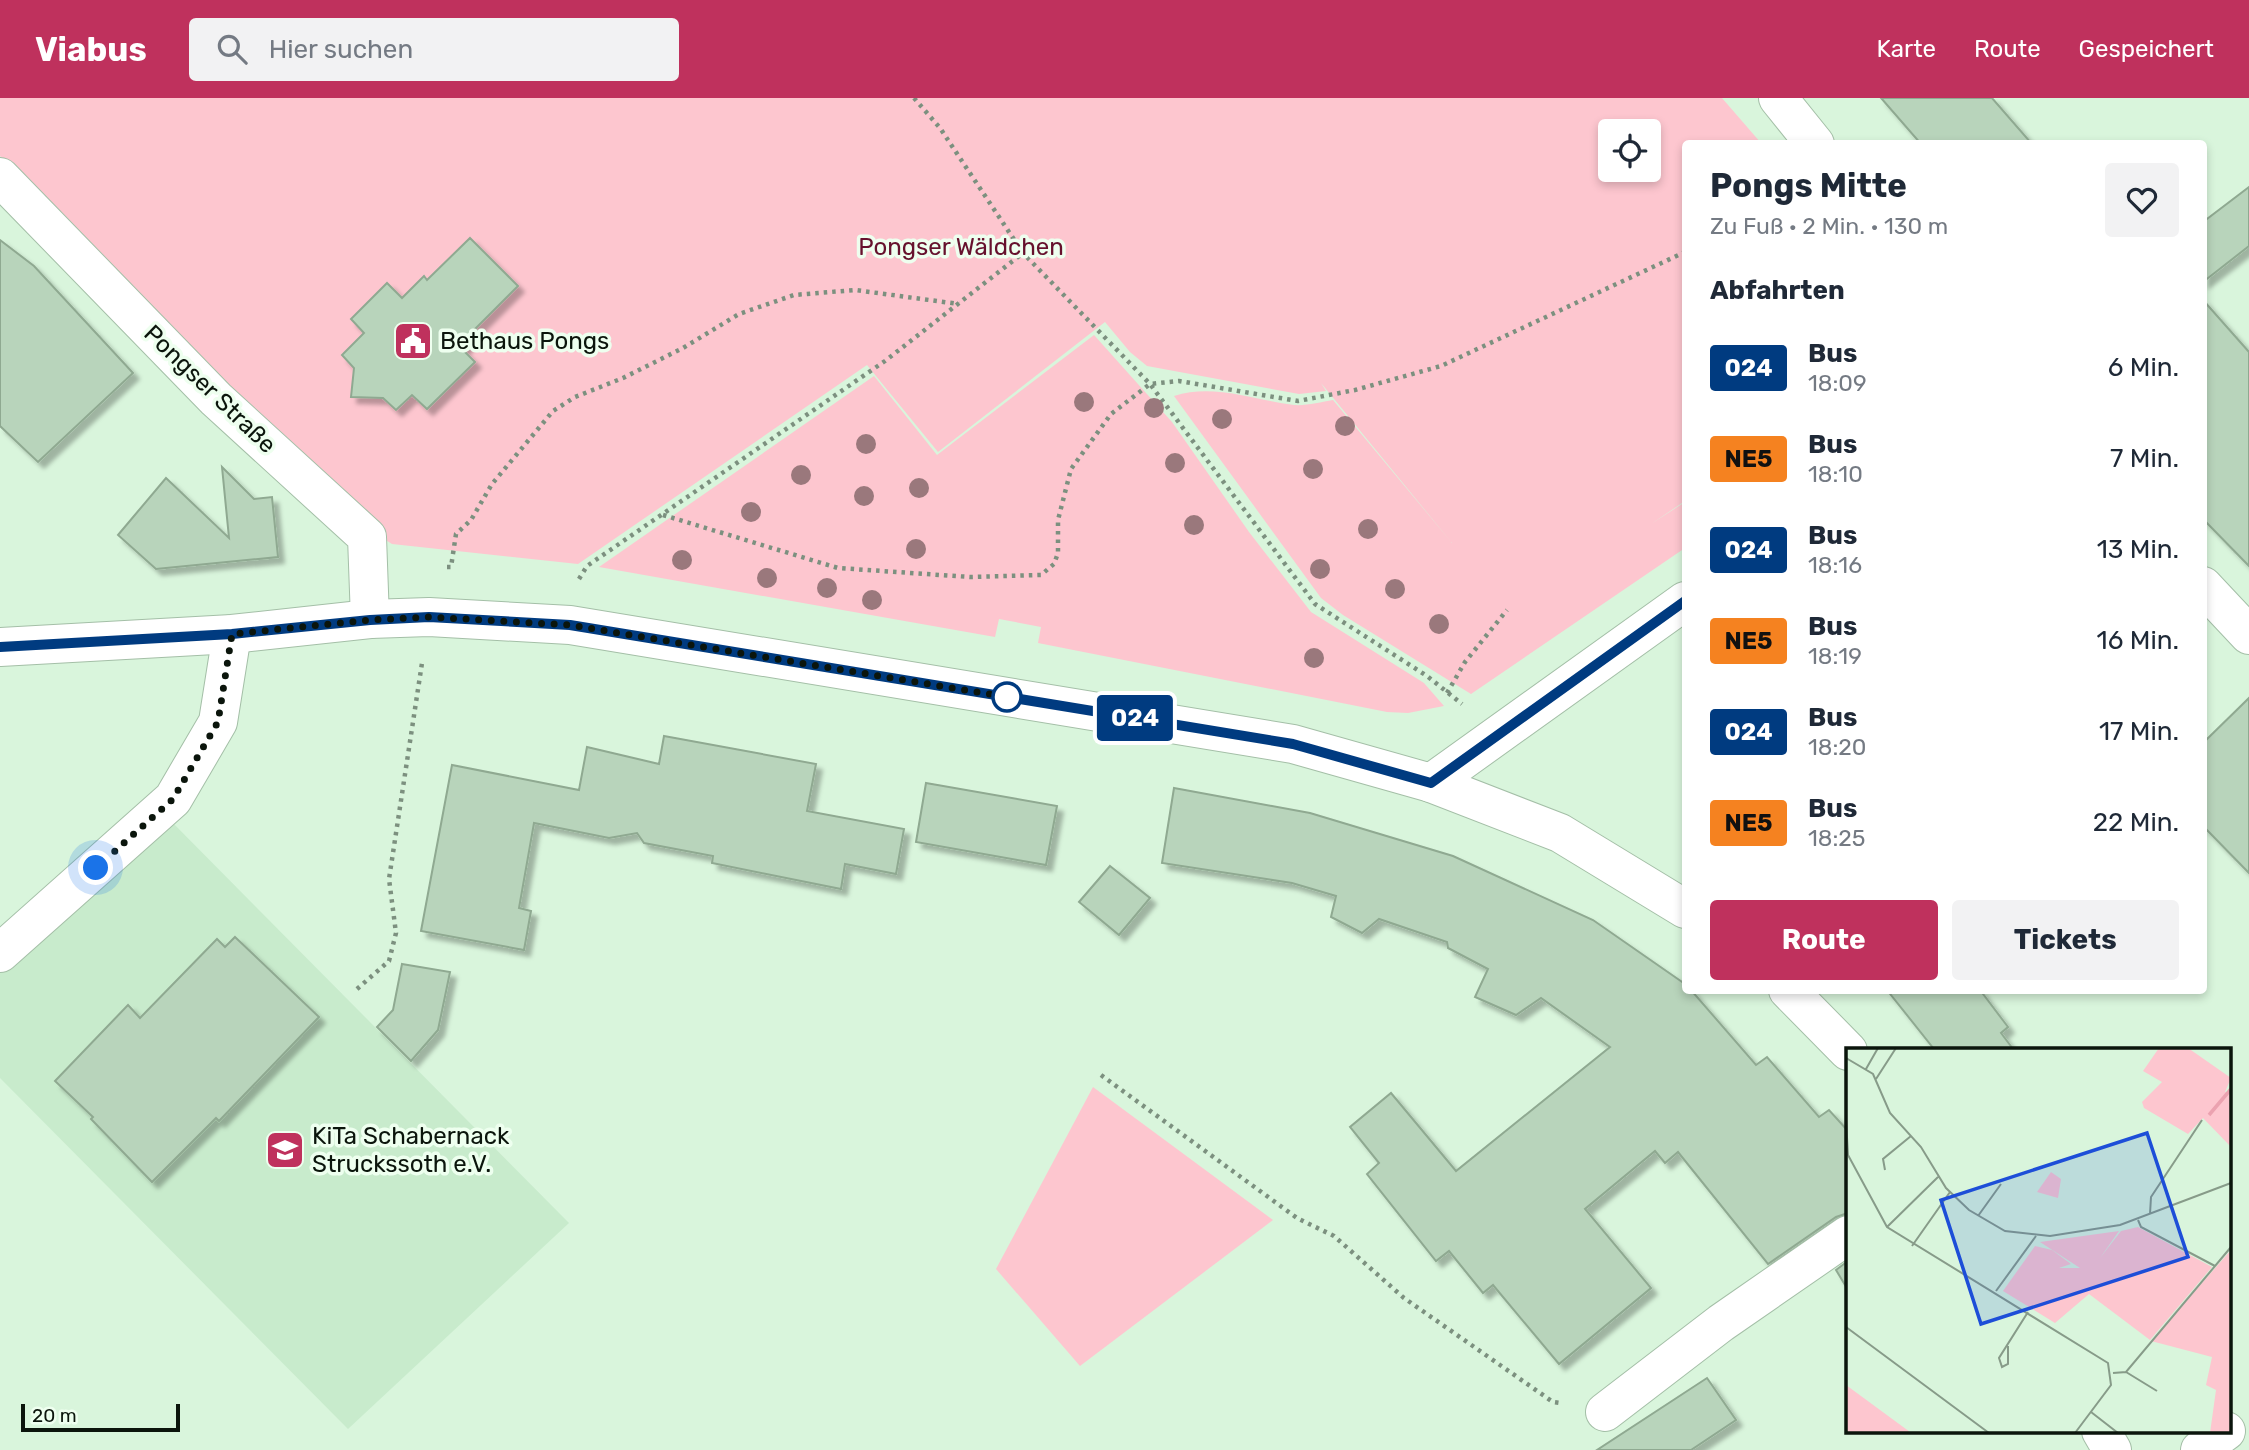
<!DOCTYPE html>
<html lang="de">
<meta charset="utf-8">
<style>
body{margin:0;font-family:Rubik,sans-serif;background:#f2f2f3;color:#1f2937;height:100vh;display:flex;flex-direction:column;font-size:26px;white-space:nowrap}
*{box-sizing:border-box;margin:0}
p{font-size:23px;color:#747a83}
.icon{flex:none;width:38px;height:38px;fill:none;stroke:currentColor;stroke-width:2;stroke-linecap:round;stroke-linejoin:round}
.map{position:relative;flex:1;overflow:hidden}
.details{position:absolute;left:1682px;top:42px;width:525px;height:854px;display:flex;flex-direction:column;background:#fff;border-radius:7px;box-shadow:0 4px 10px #0003}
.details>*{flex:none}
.badge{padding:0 14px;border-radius:5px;font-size:24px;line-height:46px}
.fabs{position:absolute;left:1598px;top:21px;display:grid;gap:14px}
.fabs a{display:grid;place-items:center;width:63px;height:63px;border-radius:7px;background:#fff;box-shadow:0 4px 10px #0003;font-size:35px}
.scale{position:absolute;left:21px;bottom:18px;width:159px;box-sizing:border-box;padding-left:7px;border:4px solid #0b150c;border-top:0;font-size:19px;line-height:24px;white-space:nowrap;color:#0b150c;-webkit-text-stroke:5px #eeffef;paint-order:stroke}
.you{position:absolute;width:35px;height:35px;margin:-18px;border:5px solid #fff;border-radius:50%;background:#1a73e8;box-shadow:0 0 0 10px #1a73e833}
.map>.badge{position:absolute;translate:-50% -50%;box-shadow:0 0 0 4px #fff}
h2{padding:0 28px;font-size:26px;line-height:63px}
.round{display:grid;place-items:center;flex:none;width:74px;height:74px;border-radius:7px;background:#f2f2f3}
.overview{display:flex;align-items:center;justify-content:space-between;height:119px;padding:0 28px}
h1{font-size:33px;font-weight:700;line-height:52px}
.cta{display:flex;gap:14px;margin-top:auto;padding:14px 28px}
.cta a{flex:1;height:80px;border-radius:7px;background:#bf315d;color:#fff;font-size:28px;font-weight:700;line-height:80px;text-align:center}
.cta a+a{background:#f2f2f3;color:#1f2937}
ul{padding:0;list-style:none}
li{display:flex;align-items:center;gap:21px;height:91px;padding:0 28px}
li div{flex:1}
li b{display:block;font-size:26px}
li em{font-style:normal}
li .badge{min-width:77px;font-weight:700;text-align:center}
header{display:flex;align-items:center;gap:42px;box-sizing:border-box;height:98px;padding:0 35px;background:#bf315d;color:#fff}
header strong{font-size:33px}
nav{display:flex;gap:38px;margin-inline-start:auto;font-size:24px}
.search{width:490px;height:63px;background:#f2f2f3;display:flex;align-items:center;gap:18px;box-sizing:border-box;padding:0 24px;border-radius:7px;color:#747a83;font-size:26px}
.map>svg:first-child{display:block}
.built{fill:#c8ebcc}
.green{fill:#fdc6cf;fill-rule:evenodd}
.building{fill:#b8d4bb;stroke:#8fa991;stroke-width:2;filter:url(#shadow)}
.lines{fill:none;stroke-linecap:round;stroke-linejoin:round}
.minor-casing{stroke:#a4bfa7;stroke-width:40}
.path{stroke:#7c907f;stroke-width:4.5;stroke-dasharray:3.5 5;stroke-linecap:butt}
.minor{stroke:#fff;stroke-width:38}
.tree{fill:#9a787c}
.line-casing{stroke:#fff;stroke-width:16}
.line{stroke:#003b80;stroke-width:10}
.walk{stroke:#0b150c;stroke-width:7;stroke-dasharray:0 12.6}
.stop-dot{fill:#fff;stroke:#003b80;stroke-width:3.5}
.labels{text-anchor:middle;stroke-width:7;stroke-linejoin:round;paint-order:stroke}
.park-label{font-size:24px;fill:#66112d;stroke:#eeffef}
.poi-label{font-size:24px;fill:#0b150c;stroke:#eeffef;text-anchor:start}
.street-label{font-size:24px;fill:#0b150c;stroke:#eeffef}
.inset-river{fill:none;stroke:#eba2b0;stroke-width:3.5}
.inset-road{fill:none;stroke:#879b89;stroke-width:2}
.view{fill:#1d4ed8;fill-opacity:0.15;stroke:#1d4ed8;stroke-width:3.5}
.inset-edge{fill:none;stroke:#0b150c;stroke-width:3.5}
</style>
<header>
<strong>Viabus</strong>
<div class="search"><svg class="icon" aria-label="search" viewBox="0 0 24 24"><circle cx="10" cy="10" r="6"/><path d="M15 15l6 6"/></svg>Hier suchen</div>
<nav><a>Karte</a><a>Route</a><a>Gespeichert</a></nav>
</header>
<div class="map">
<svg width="2249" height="1352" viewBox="0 0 2249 1352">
<defs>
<filter id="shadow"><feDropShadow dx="6" dy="6" stdDeviation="2" flood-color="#0004"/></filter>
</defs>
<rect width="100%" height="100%" fill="#d9f5dc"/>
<polygon class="built" points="165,717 569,1125 348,1331 0,980 0,873"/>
<g class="green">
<path d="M0 0H1722L1761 45 1685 46V403L1651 426 1685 404V450L1471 596 1343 517 1321 500 1174 298C1214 285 1254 302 1294 307 1306 308 1321 304 1333 302L1452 445 1321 285 1326 293 1299 296 1147 268 1130 254 1105 224 938 354 867 267 578 466 392 446 368 431 0 58ZM1610 33H1648V72H1610Z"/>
<polygon points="1094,237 1172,324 1249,434 1311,514 1424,585 1444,608 1408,615 1387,614 1038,545 1041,529 999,521 995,539 599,469 874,278 937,357"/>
<polygon points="1093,989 1273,1122 1080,1268 996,1171"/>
</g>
<g class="building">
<polygon points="1881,0 1992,0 2032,46 1921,46"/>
<polygon points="2249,89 2249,148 2203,184 2203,124"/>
<polygon points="470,140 518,188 475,231 479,235 462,251 475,264 427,311 412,297 396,312 383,300 351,299 354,270 342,257 364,235 351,221 387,185 402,200 424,178 427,182"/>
<polygon points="0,142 34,168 133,275 38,364 0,328"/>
<polygon points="2203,202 2249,254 2249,468 2203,421"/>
<polygon points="222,369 254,401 272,399 278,459 156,471 118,437 166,380 229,440"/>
<polygon points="2249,600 2249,775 2203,728 2203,645"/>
<polygon points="664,638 816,666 807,713 904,731 896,776 845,766 841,791 712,765 713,758 644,745 637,735 609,740 534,725 519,810 531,813 524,852 421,833 452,667 579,692 587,649 659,666"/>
<polygon points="926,685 1057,708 1046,767 916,744"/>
<polygon points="1174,690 1310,715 1453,758 1593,822 1685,886 1685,892 1691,892 1756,967 1767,959 1819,1019 1829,1012 1848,1033 1848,1115 1836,1119 1768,1166 1678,1054 1665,1065 1655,1053 1585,1111 1651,1190 1559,1266 1493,1187 1483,1195 1449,1153 1436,1163 1367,1076 1379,1065 1350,1029 1391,995 1456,1073 1610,949 1541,900 1516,917 1475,899 1488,871 1448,850 1447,844 1379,821 1362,835 1331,819 1336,798 1292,785 1162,765"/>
<polygon points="1110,768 1150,800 1119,837 1079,804"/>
<polygon points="235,839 319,919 219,1023 216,1020 152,1084 91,1021 93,1019 55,983 128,907 140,920 217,841 225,849"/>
<polygon points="402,866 450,874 438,932 411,963 377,929 393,912"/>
<polygon points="1887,892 1980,892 2008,929 2001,935 2013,951 1934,951"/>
<polygon points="1848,1163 1848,1192 1836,1172"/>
<polygon points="1707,1280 1736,1322 1691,1352 1597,1352"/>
</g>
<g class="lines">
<defs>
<g id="minor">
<polyline points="1778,0 1815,46"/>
<polyline points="0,79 216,301 367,439 370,521"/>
<polyline points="2203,488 2249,537"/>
<polyline points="0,549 232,536 370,521 429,519 570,527 1293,646 1431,685 1560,735 1685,811"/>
<polyline points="1431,685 1685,503"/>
<polyline points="0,855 173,701 218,624 232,536"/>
<polyline points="1788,892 1848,953"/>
<polyline points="1605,1314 1721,1225 1848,1137"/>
<polyline points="2101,1333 2112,1352"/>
<polyline points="2200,1352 2226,1333"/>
</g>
</defs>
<use href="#minor" class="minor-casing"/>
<g class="path">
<polyline points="914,0 940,30 1023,155 1150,286 1315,506 1427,578 1462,606"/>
<polyline points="663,417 838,470 970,479 1041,477 1054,466 1058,455 1058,422 1071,371 1111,316 1150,286 1179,283 1298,303 1355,292 1441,268 1685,154"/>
<polyline points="447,469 451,469 456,436 471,422 492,386 553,313 575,299 623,280 683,250 739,216 794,197 855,192 959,206"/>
<polyline points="579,481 587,468 885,263 1023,155"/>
<polyline points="1447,595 1465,564 1507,512"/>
<polyline points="357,891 389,863 396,835 389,781 422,565"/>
<polyline points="1101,977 1297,1120 1334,1138 1404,1200 1553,1304 1560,1305"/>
</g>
<use href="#minor" class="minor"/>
</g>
<g class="tree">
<circle cx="1084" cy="304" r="10"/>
<circle cx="1154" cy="310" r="10"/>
<circle cx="1222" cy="321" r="10"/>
<circle cx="1345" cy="328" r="10"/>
<circle cx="866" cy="346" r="10"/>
<circle cx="1175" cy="365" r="10"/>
<circle cx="1313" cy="371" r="10"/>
<circle cx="801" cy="377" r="10"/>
<circle cx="919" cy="390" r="10"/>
<circle cx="864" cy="398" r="10"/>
<circle cx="751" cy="414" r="10"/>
<circle cx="1194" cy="427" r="10"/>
<circle cx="1368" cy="431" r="10"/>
<circle cx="916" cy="451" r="10"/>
<circle cx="682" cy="462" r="10"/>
<circle cx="1320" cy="471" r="10"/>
<circle cx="767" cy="480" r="10"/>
<circle cx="827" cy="490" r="10"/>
<circle cx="1395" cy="491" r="10"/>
<circle cx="872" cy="502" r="10"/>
<circle cx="1439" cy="526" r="10"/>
<circle cx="1314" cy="560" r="10"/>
</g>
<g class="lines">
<defs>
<polyline id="line" points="0,549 232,536 370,522 429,519 570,527 1293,646 1431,685 1685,503"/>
</defs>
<use href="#line" class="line-casing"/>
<use href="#line" class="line"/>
<polyline class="walk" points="96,770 173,701 218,624 232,536 370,522 429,519 570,527 1007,599"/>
</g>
<defs>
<symbol id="civic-square" viewBox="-11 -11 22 22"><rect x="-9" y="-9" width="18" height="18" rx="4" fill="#bf315d" stroke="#eeffef"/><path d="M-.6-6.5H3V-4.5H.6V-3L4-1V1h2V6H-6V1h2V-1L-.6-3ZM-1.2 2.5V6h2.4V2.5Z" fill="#fff"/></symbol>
<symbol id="school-square" viewBox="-11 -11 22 22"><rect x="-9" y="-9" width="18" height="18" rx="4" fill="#bf315d" stroke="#eeffef"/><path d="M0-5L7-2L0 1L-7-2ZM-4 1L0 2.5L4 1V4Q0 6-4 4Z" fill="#fff"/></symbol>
</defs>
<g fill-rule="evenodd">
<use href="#civic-square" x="391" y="221" width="44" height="44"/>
<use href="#school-square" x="263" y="1030" width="44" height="44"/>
</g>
<circle class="stop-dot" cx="1007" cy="599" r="14"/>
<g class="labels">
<g class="park-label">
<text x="961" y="157">Pongser Wäldchen</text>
</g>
<g class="poi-label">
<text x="440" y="251">Bethaus Pongs</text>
<text x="312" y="1046">KiTa Schabernack<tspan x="312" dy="28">Struckssoth e.V.</tspan></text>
</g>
<g class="street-label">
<text transform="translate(210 291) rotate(44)" y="8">Pongser Straße</text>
</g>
</g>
<g transform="translate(1846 950)">
<rect width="385" height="385" fill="#d9f5dc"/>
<path d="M313 0H342L385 30 379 44H385V99L357 70 342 86 298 60 296 54 316 34 297 23ZM205 124 215 131 212 150 191 144ZM292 179 366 219 304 292 243 246 209 275 157 243 189 198 206 202 225 216 213 220H234L194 194 273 183 254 210 275 183ZM385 202V385H364L370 342 360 337 366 309 305 293ZM0 337 64 384 65 385H0Z" fill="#fdc6cf"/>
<path class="inset-river" d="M363 67 385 41"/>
<path class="inset-road" d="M0 10 27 26 44 65 75 99 100 140 123 162 159 183 204 188 274 177 385 135M20 21 32 0M30 31 50 0M0 72 2 107 41 179 262 315 265 337 229 385M39 122 37 111 65 88M304 166 305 149 356 72M132 168 155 136M292 172 295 179 369 218M41 179 92 129M66 198 104 144M150 243 190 188M0 279 143 385M162 298V316L156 319 153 310 182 264M280 324 311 343M267 325 280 324 385 199M245 364 272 385"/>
<path class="view" d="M301 85 342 209 135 276 95 152Z"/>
<rect width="385" height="385" class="inset-edge"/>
</g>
</svg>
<div class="fabs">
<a><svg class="icon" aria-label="locate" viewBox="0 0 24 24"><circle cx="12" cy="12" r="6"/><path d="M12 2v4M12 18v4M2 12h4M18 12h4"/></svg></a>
</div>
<div class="scale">20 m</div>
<div class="you" style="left:96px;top:770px"></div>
<b class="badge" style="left:1135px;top:620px;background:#003b80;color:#fff">024</b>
<section class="details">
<div class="overview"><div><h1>Pongs Mitte</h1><p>Zu Fuß · 2 Min. · 130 m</p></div><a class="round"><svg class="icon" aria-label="heart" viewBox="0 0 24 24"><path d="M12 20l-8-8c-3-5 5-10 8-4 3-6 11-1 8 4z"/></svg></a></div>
<h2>Abfahrten</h2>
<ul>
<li><span class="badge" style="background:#003b80;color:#fff">024</span><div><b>Bus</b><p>18:09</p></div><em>6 Min.</em></li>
<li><span class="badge" style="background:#f58220;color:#111">NE5</span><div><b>Bus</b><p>18:10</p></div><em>7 Min.</em></li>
<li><span class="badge" style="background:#003b80;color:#fff">024</span><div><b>Bus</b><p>18:16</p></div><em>13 Min.</em></li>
<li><span class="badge" style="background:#f58220;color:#111">NE5</span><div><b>Bus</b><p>18:19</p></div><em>16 Min.</em></li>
<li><span class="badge" style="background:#003b80;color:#fff">024</span><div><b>Bus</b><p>18:20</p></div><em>17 Min.</em></li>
<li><span class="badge" style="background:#f58220;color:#111">NE5</span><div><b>Bus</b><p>18:25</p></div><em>22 Min.</em></li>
</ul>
<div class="cta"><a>Route</a><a>Tickets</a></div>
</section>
</div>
